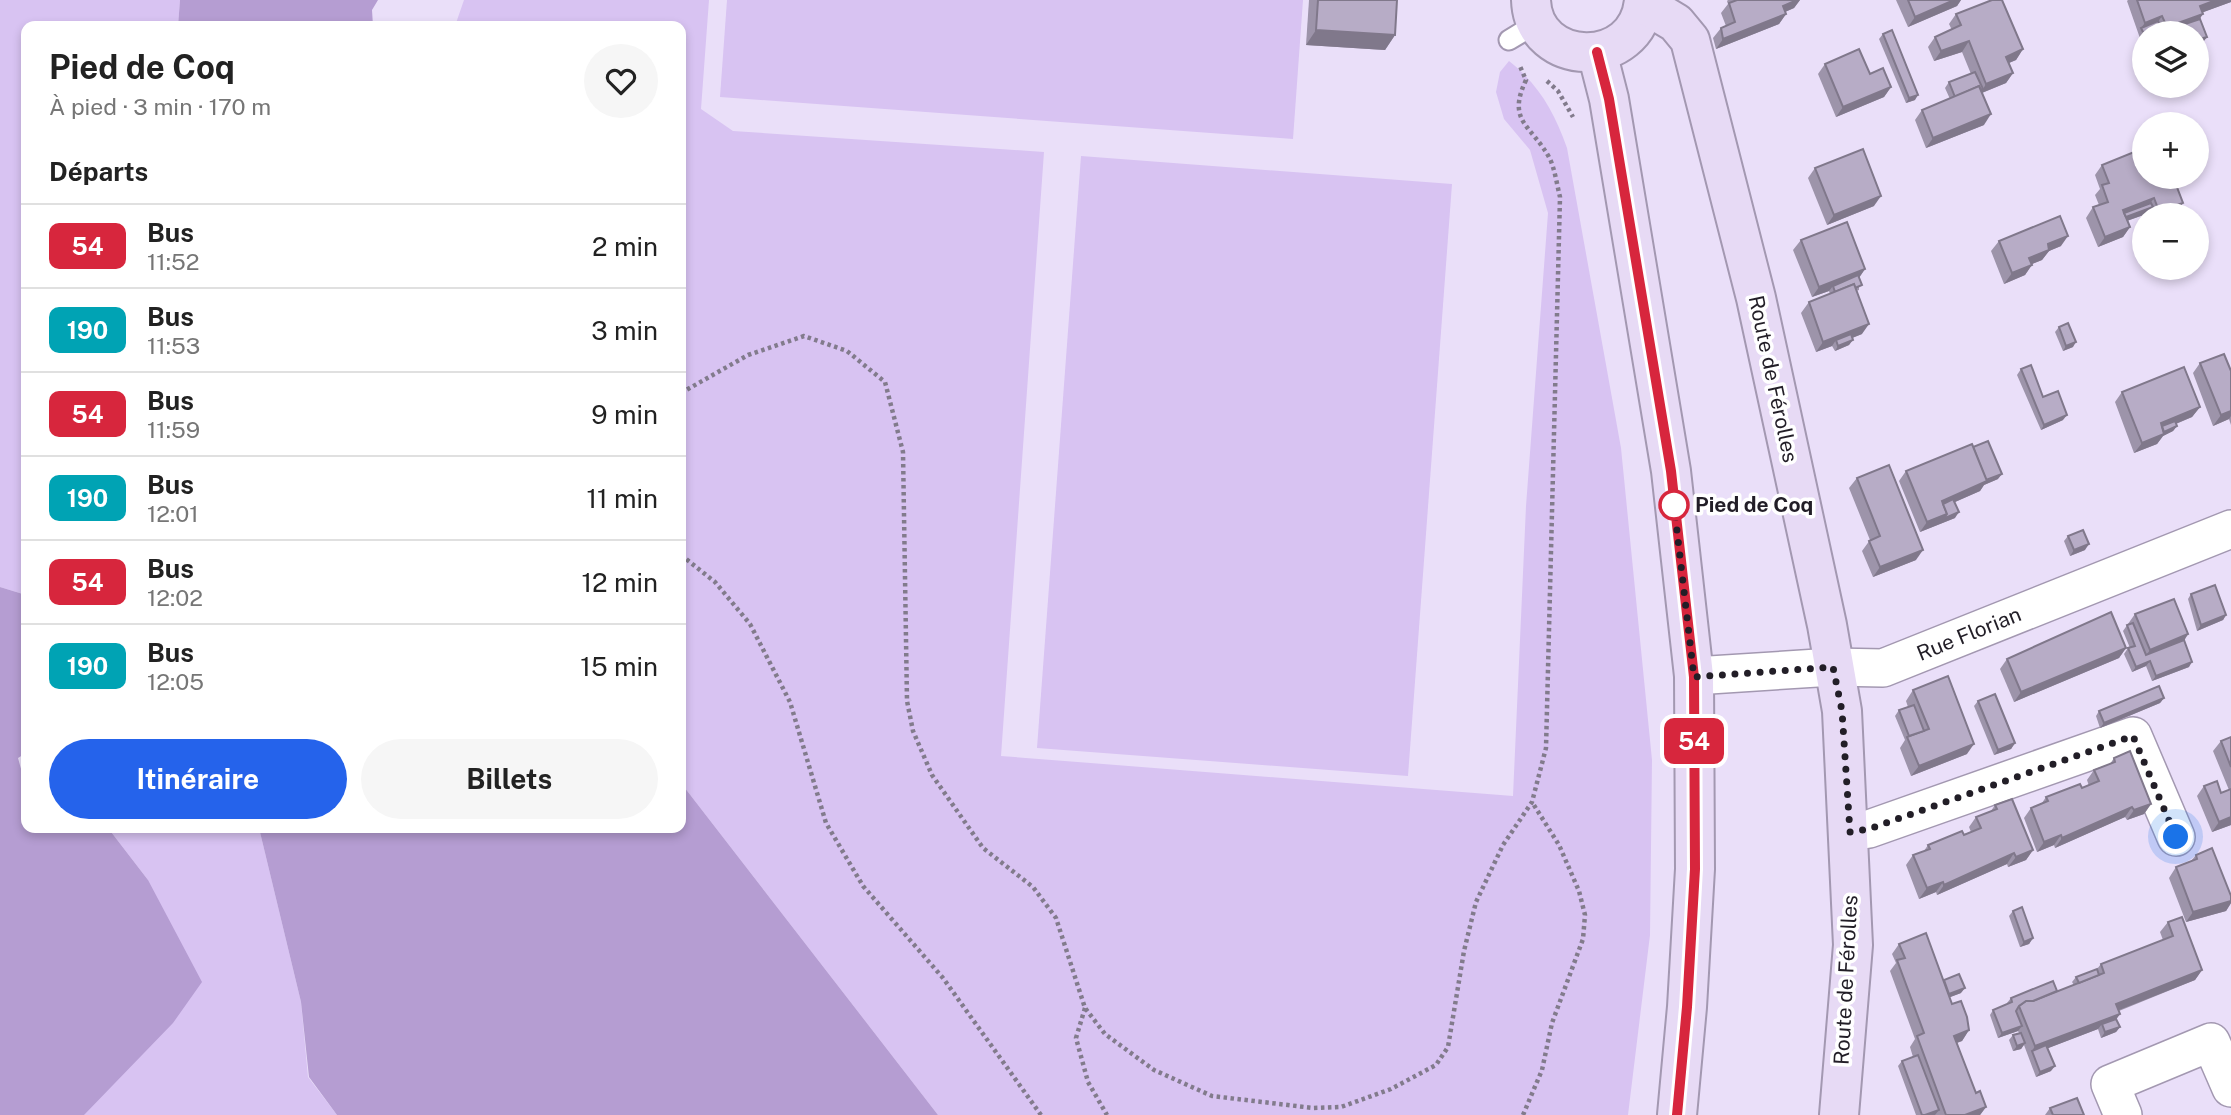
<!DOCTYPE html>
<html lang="fr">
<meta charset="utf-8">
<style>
body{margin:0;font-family:"Public Sans",sans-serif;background:#f6f6f6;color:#222;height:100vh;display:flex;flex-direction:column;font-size:26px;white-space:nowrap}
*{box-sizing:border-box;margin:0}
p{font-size:23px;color:#767676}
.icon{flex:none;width:38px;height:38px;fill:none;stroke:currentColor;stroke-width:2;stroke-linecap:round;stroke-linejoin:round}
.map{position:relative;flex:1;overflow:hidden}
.drawer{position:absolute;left:21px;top:21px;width:665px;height:812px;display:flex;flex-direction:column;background:#fff;border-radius:14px;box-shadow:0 4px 10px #0003}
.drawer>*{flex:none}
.badge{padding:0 14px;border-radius:10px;font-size:24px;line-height:46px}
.fabs{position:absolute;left:2132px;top:21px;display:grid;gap:14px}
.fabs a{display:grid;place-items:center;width:77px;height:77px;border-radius:50%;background:#fff;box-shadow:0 4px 10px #0003;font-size:35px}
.you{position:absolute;width:35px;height:35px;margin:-18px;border:5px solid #fff;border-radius:50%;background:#1a73e8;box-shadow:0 0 0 10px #1a73e833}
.map>.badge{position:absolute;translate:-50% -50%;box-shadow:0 0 0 4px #fff}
h2{padding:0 28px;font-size:26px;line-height:63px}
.round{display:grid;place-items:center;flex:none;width:74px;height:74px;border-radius:37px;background:#f6f6f6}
.summary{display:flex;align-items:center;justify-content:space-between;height:119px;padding:0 28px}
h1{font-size:33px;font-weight:700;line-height:52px}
.action{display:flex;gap:14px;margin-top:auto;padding:14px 28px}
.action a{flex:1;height:80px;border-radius:42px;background:#2563eb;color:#fff;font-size:28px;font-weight:700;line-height:80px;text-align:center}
.action a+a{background:#f6f6f6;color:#222}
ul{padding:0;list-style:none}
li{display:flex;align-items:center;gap:21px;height:84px;padding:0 28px;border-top:2px solid #e0e0e0}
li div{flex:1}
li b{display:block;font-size:26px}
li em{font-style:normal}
li .badge{min-width:77px;font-weight:700;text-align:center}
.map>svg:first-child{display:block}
.green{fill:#d8c3f2}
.forest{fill:#b59dd2}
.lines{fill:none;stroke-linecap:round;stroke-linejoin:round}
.lane-casing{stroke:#a398b1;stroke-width:23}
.street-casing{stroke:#a398b1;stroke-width:40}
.secondary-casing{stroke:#a398b1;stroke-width:42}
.path{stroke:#827b8c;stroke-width:4.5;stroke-dasharray:3.5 3.5;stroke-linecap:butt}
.lane{stroke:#fff;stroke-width:19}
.street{stroke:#fff;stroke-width:37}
.secondary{stroke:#e7daf5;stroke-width:38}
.wall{fill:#9d94aa}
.shaded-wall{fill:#80788b}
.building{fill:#b7acc6;stroke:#80788b;stroke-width:2}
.line-casing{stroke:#fff;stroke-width:16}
.line{stroke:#d7263d;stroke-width:10}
.walk{stroke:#221e27;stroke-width:7;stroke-dasharray:0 12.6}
.stop-dot{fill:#fff;stroke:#d7263d;stroke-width:3.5}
.labels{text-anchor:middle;stroke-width:7;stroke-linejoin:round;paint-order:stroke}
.street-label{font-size:21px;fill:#221e27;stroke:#fff}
.stop-label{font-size:21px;font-weight:bold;fill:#221e27;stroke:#fff;text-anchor:start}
</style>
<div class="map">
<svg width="2231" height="1115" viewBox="0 0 2231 1115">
<rect width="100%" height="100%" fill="#eadff9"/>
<g class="green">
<polygon points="0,0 180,0 178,26 26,26 26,595 0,587"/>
<path d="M464 0H709L701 109 733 131 1044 152 1001 756 1513 796 1526 506 1548 213 1530 150 1504 119 1496 92 1500 72 1509 61C1539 85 1554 111 1567 148L1621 448 1652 760 1650 935 1628 1115H938L681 783V26H455Z"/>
<polygon points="727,0 1303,0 1293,139 720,97"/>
<polygon points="1081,156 1452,184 1408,776 1037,748"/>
<polygon points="108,828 259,828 301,1002 308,1077 337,1115 84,1115 148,880"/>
</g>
<g class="forest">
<polygon points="180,0 378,0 372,10 373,26 178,26"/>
<polygon points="0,587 26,595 26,753 18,758 26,787 26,828 108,828 148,880 202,982 173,1023 84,1115 0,1115"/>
<polygon points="681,783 938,1115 337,1115 309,1077 301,1002 259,828 681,828"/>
</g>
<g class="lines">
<defs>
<polyline id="lane" points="1509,40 1537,23"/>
<g id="street">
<polyline points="1694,676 1833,667 1883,668 2231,529"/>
<polyline points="1850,832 1869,829 2133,736 2176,837"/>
<polyline points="2123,1115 2110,1084 2211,1042 2231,1088"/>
</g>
<g id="secondary">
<path d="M1531 0C1533 68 1638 71 1644 0"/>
<polyline points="1644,4 1676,23 1690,40 1756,298 1827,625 1842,711 1853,945 1839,1115"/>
<polyline points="1597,52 1609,99 1671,471 1694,676 1695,869 1687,1007 1677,1115"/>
</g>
</defs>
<use href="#lane" class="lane-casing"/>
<use href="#street" class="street-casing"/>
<use href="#secondary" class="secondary-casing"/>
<g class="path">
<polyline points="1547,81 1558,91 1573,117"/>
<path d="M681 393 748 355 804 336 847 351 885 382 903 452 907 701 913 731 932 775 983 848 1033 887 1056 918 1085 1008 1105 1034 1154 1070 1212 1096 1313 1108 1341 1107 1391 1089 1436 1065 1448 1047 1464 951 1476 902 1503 845 1532 802 1546 748 1560 197C1557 185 1555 170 1550 159 1532 125 1506 122 1526 80L1519 64"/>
<polyline points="681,555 715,582 750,624 790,702 826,823 863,886 943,978 1041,1115"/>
<polyline points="1085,1008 1076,1038 1088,1082 1107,1115"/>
<polyline points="1523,1115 1542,1070 1552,1023 1583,939 1585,915 1579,891 1559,845 1532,802"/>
</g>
<use href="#lane" class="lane"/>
<use href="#street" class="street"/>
<use href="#secondary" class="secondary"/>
</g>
<g class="wall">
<polygon points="1309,0 1397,0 1395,35 1385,50 1306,45"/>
<polygon points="1728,0 1800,0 1794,8 1785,12 1786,14 1779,24 1716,49 1713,38 1721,28 1726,26 1721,13 1728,4 1727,1"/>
<polygon points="1896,0 1961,0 1957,6 1908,27"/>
<polygon points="2128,0 2231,0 2231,2 2203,12 2200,19 2207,37 2203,42 2196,33 2144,33 2144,43 2142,44 2127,1"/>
<polygon points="1956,14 2023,49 2016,60 2009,63 2013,73 2006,83 1982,93 1984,125 1926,148 1915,120 1922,110 1950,99 1945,88 1949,82 1971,74 1962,52 1934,61 1928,47 1935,37 1952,30 1949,24"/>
<polygon points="1883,34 1915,100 1906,103 1879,39"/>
<polygon points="1825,64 1870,74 1891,87 1884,97 1836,117 1818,74"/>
<polygon points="2102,165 2183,203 2176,213 2169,215 2150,215 2149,213 2127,221 2130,227 2123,237 2098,247 2086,218 2093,207 2099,205 2095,195 2100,189 2095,175"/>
<polygon points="1815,168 1874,206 1827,225 1808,178"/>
<polygon points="1801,240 1865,269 1859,278 1859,290 1856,291 1862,334 1852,338 1849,345 1835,351 1832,346 1816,352 1801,313 1809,302 1830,294 1829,291 1812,297 1793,250"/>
<polygon points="1999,241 2061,246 2049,251 2042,260 2032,264 2025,275 2004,284 1991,251"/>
<polygon points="2059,327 2073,347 2063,351 2055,332"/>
<polygon points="2200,363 2231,369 2231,425 2229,419 2213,426 2193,373"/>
<polygon points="2021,369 2043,397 2063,420 2041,430 2017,375"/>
<polygon points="2122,392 2200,407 2192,417 2176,424 2177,426 2173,431 2163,436 2157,444 2134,453 2115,402"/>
<polygon points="1973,447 1998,479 1984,485 1980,491 1955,502 1955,518 1920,532 1899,481 1906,471"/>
<polygon points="1857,478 1916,560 1873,577 1862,551 1870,540 1849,488"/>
<polygon points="2068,536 2085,550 2070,556 2064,541"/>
<polygon points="2191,594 2226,615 2223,620 2197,631 2188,599"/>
<polygon points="2135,614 2188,634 2184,641 2189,667 2152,681 2146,666 2132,672 2124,654 2128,648 2130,648 2123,631"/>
<polygon points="2126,648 2119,658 2014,702 2000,669 2007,659"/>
<polygon points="1913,690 1967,754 1911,776 1900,748 1905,740 1895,716 1899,710 1908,707 1906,701"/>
<polygon points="2164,698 2160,703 2100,728 2096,716 2099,711"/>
<polygon points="1978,701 2015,743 2011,749 1994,755 1974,706"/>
<polygon points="2231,737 2231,825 2212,832 2197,796 2204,786 2221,793 2229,790 2213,751 2221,741"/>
<polygon points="2114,758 2151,804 2144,814 2127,820 2125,817 2055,848 2054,845 2037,852 2024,818 2031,808 2042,803 2046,797 2089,786 2087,780 2094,770 2110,764"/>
<polygon points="1995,805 2033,850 2026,860 2008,867 2007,864 1937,895 1936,892 1919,899 1906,865 1913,855 1924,851 1928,845 1971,832 1969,827 1976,817 1991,811"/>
<polygon points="2196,855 2231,896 2231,903 2226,911 2186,922 2169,878 2176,867 2191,861"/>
<polygon points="2013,911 2033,938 2029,944 2020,947 2009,916"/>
<polygon points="2168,922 2202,970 2195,980 2119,1011 2120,1014 2116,1019 2120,1027 2116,1032 2101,1038 2098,1029 2048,1048 2051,1071 2036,1077 2024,1045 2021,1049 2013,1051 2009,1040 2013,1035 2019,1033 2018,1031 1998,1038 1990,1015 1993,1010 2007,1004 2007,1003 2011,998 2057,991 2074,985 2072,982 2076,977 2097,969 2101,964 2163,940 2160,932"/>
<polygon points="1899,944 1961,993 1950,997 1952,1004 1969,1030 1962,1041 1957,1043 1976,1093 1986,1107 1980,1115 1916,1115 1898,1066 1902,1061 1913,1057 1910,1047 1915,1039 1890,971 1896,963 1892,954"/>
<polygon points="2050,1108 2084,1115 2045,1115"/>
</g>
<g class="shaded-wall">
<polygon points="1797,0 1800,0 1794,8 1776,16 1783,6"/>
<polygon points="1954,0 1961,0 1957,6 1908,27 1915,17"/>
<polygon points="2216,0 2231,0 2231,2 2193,16 2200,6"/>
<polygon points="1786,14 1779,24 1716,49 1723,39"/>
<polygon points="2203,14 2196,24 2176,27 2172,33 2162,33 2167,27"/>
<polygon points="2162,16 2155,26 2141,28 2145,23"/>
<polygon points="1316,30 1395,35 1385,50 1306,45"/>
<polygon points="2207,37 2203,42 2196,44 2196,40"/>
<polygon points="1969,41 1962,52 1934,61 1941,51"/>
<polygon points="2023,49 2016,60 1999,67 2006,57"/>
<polygon points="2013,73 2006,83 1952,105 1983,89 1986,84"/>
<polygon points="1891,87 1884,97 1836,117 1843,107"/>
<polygon points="1918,95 1915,100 1906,103 1909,98"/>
<polygon points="1991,114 1984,125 1926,148 1933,138"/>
<polygon points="1881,196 1874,206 1827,225 1834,215"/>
<polygon points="2154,198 2147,208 2121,218 2123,210"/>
<polygon points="2183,203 2176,213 2169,215 2157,215 2159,211"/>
<polygon points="2153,207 2149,213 2118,224 2122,219"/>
<polygon points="2130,227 2123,237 2098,247 2105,237"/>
<polygon points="2068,236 2061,246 2049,251 2042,260 2022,268 2029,258 2048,244"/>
<polygon points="2032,265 2025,275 2004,284 2012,273"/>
<polygon points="1865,269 1858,279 1833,286 1829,291 1812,297 1819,287"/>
<polygon points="1869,324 1862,334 1837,344 1836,340 1832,346 1816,352 1823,342"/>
<polygon points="1853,340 1849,345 1835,351 1838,346"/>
<polygon points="2076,342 2073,347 2063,351 2066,346"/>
<polygon points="2200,407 2192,417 2158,431 2161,423"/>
<polygon points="2231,411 2231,416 2229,419 2213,426 2221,415"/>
<polygon points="2067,415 2063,420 2041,430 2044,425"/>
<polygon points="2177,426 2173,431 2163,436 2157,444 2134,453 2142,443"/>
<polygon points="2002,474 1998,479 1984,485 1980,491 1939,509 1942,501"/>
<polygon points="1959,512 1955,518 1920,532 1927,522 1947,514"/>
<polygon points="2089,544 2085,550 2070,556 2074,550"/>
<polygon points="1923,550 1916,560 1873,577 1880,567"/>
<polygon points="2226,615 2223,620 2197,631 2201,625"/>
<polygon points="2188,634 2181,645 2143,660 2150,650"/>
<polygon points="2126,648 2119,658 2014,702 2021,692"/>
<polygon points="2150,661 2146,666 2132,672 2136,667"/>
<polygon points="2192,662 2189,667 2152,681 2156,676"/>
<polygon points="2164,698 2160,703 2100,728 2104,723"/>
<polygon points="2015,743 2011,749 1994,755 1998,750"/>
<polygon points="1974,744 1967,754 1911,776 1919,766"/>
<polygon points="2151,804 2144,814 2127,820 2134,810"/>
<polygon points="2132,807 2125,817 2055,848 2062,838"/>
<polygon points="2231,817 2231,825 2212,832 2219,822"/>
<polygon points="2061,835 2054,845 2037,852 2044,842"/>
<polygon points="2033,850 2026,860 2008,867 2016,857"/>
<polygon points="2014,853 2007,864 1937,895 1944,885"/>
<polygon points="1943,882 1936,892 1919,899 1927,888"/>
<polygon points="2231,901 2231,903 2226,911 2186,922 2193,912"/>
<polygon points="2033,938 2029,944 2020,947 2024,942"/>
<polygon points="2202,970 2195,980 2109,1014 2116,1004"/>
<polygon points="1965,988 1961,993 1940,1001 1944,996"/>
<polygon points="2120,1014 2113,1024 2102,1024 2098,1029 2033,1054 2032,1051 2035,1046"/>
<polygon points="2022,1026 2018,1031 1998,1038 2002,1033"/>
<polygon points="2120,1027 2116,1032 2101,1038 2105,1032"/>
<polygon points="1969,1030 1962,1041 1947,1046 1954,1036"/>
<polygon points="2025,1043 2021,1049 2013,1051 2017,1046"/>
<polygon points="2055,1066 2051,1071 2036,1077 2040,1072"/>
<polygon points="1986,1107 1980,1115 1965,1115"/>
<polygon points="1939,1110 1935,1115 1925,1115"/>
</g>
<g class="building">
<polygon points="1318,0 1397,0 1395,35 1316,30"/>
<polygon points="1737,0 1797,0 1783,6 1786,14 1723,39 1721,28 1735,22 1729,3"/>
<polygon points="1908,0 1954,0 1915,17"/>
<polygon points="1992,0 2002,0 2023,49 2006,57 2013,73 1986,84 1969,41 1941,51 1935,37 1961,25 1956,14"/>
<polygon points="2137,0 2216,0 2200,6 2203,14 2167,27 2162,16 2145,23"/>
<polygon points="2200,19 2207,37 2196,40 2196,33 2178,33 2176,27"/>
<polygon points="2158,21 2163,32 2144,34 2141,28"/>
<polygon points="1892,30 1918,95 1909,98 1883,34"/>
<polygon points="1859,49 1870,74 1883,68 1891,87 1843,107 1825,64"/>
<polygon points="1975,72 1983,89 1981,90 1979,86 1955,97 1949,82"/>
<polygon points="1979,86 1991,114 1933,138 1922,110"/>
<polygon points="2144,148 2144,177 2173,177 2183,203 2159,211 2154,198 2123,210 2130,227 2105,237 2093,207 2108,202 2102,185 2109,183 2102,165"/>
<polygon points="1863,149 1881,196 1834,215 1815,168"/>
<polygon points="2151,203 2153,207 2126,217 2124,213"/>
<polygon points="2060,216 2068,236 2048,244 2049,250 2029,258 2032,265 2012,273 1999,241"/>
<polygon points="1847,222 1865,269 1819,287 1801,240"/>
<polygon points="1858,275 1862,285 1855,288 1854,284 1835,292 1833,286"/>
<polygon points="1854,284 1869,324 1823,342 1809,302"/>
<polygon points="2068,323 2076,342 2066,346 2059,327"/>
<polygon points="1851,334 1853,340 1838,346 1836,340"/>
<polygon points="2224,354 2231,371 2231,411 2221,415 2200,363"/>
<polygon points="2031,365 2043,397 2058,391 2067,415 2044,425 2021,369"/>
<polygon points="2184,367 2200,407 2161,423 2164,434 2142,443 2122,392"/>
<polygon points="2175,421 2177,426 2164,432 2162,426"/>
<polygon points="1988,441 2002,474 1986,480 1973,447"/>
<polygon points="1972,444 1987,481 1942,501 1947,514 1927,522 1906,471"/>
<polygon points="1889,465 1923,550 1880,567 1869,541 1880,536 1857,478"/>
<polygon points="1953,499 1959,512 1943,519 1947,514 1943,504"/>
<polygon points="2083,530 2089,544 2074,550 2068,536"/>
<polygon points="2215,585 2226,615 2201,625 2191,594"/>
<polygon points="2174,599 2188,634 2150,650 2135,614"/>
<polygon points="2111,612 2126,648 2021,692 2007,659"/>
<polygon points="2133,623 2146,655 2184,640 2192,662 2156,676 2150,661 2136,667 2128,648 2135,646 2127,625"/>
<polygon points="1948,676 1974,744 1919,766 1907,737 1929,729 1913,690"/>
<polygon points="2159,686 2164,698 2104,723 2099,711"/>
<polygon points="1995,694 2015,743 1998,750 1978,701"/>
<polygon points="1914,705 1924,731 1909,736 1899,710"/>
<polygon points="2231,737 2231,767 2221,741"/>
<polygon points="2130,751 2151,804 2134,810 2132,807 2062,838 2061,835 2044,842 2031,808 2048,801 2046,797 2080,784 2082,788 2099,781 2094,770 2115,762 2114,758"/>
<polygon points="2217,781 2221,793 2231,789 2231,817 2219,822 2204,786"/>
<polygon points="2012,799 2033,850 2016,857 2014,853 1944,885 1943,882 1927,888 1913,855 1930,849 1928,845 1962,831 1964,835 1981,828 1976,817 1997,809 1995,805"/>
<polygon points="2212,848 2231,896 2231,901 2193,912 2176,867 2197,859 2196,855"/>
<polygon points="2022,907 2033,938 2024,942 2013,911"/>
<polygon points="2182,917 2202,970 2116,1004 2120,1014 2035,1046 2019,1006 2026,1001 2033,1001 2104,973 2101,964 2173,936 2168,922"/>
<polygon points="1926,933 1952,1004 1961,1001 1967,1017 1969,1030 1954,1036 1976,1093 1980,1091 1986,1107 1965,1115 1946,1115 1917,1036 1924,1033 1897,960 1905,958 1899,944"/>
<polygon points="2097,969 2099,975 2079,983 2076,977"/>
<polygon points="1959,974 1965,988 1949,994 1944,980"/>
<polygon points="2053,981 2057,991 2033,1001 2026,1001 2019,1006 2016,1011 2022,1026 2002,1033 1993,1010 2012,1002 2011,998"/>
<polygon points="2116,1019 2120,1027 2105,1032 2102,1024"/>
<polygon points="2021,1033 2025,1043 2017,1046 2013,1035"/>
<polygon points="2046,1045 2055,1066 2040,1072 2032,1051"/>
<polygon points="1918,1055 1939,1110 1925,1115 1922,1115 1902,1061"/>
<polygon points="2077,1098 2084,1115 2053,1115 2050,1108"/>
</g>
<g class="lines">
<defs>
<polyline id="line" points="1597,52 1609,99 1671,471 1694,677 1695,869 1687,1007 1677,1115"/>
</defs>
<use href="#line" class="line-casing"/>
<use href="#line" class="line"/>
<polyline class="walk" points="1674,505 1694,677 1833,667 1842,711 1850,832 1869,829 2133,736 2176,837"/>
</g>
<circle class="stop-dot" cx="1674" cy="505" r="14"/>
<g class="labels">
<g class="street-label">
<text transform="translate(1773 379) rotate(78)" y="7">Route de Férolles</text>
<text transform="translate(1969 634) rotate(-22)" y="7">Rue Florian</text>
<text transform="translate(1846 980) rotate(-87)" y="7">Route de Férolles</text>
</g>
<g class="stop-label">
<text x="1695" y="512">Pied de Coq</text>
</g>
</g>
</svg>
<div class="fabs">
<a><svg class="icon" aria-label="layers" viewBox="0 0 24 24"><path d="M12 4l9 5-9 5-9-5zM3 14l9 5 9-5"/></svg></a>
<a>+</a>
<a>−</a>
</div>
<div class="you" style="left:2176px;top:837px"></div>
<b class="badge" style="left:1694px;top:741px;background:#d7263d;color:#fff">54</b>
<section class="drawer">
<div class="summary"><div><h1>Pied de Coq</h1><p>À pied · 3 min · 170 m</p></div><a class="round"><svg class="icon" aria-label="heart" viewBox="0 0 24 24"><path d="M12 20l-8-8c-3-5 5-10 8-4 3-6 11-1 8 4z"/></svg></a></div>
<h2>Départs</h2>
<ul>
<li><span class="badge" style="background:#d7263d;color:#fff">54</span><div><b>Bus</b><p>11:52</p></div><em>2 min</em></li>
<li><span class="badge" style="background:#00a3b4;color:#fff">190</span><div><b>Bus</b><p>11:53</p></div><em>3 min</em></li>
<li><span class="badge" style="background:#d7263d;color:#fff">54</span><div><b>Bus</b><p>11:59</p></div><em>9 min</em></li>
<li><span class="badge" style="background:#00a3b4;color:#fff">190</span><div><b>Bus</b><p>12:01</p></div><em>11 min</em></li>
<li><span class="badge" style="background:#d7263d;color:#fff">54</span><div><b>Bus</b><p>12:02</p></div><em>12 min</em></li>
<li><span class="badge" style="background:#00a3b4;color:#fff">190</span><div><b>Bus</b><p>12:05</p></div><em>15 min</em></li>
</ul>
<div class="action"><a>Itinéraire</a><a>Billets</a></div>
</section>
</div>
